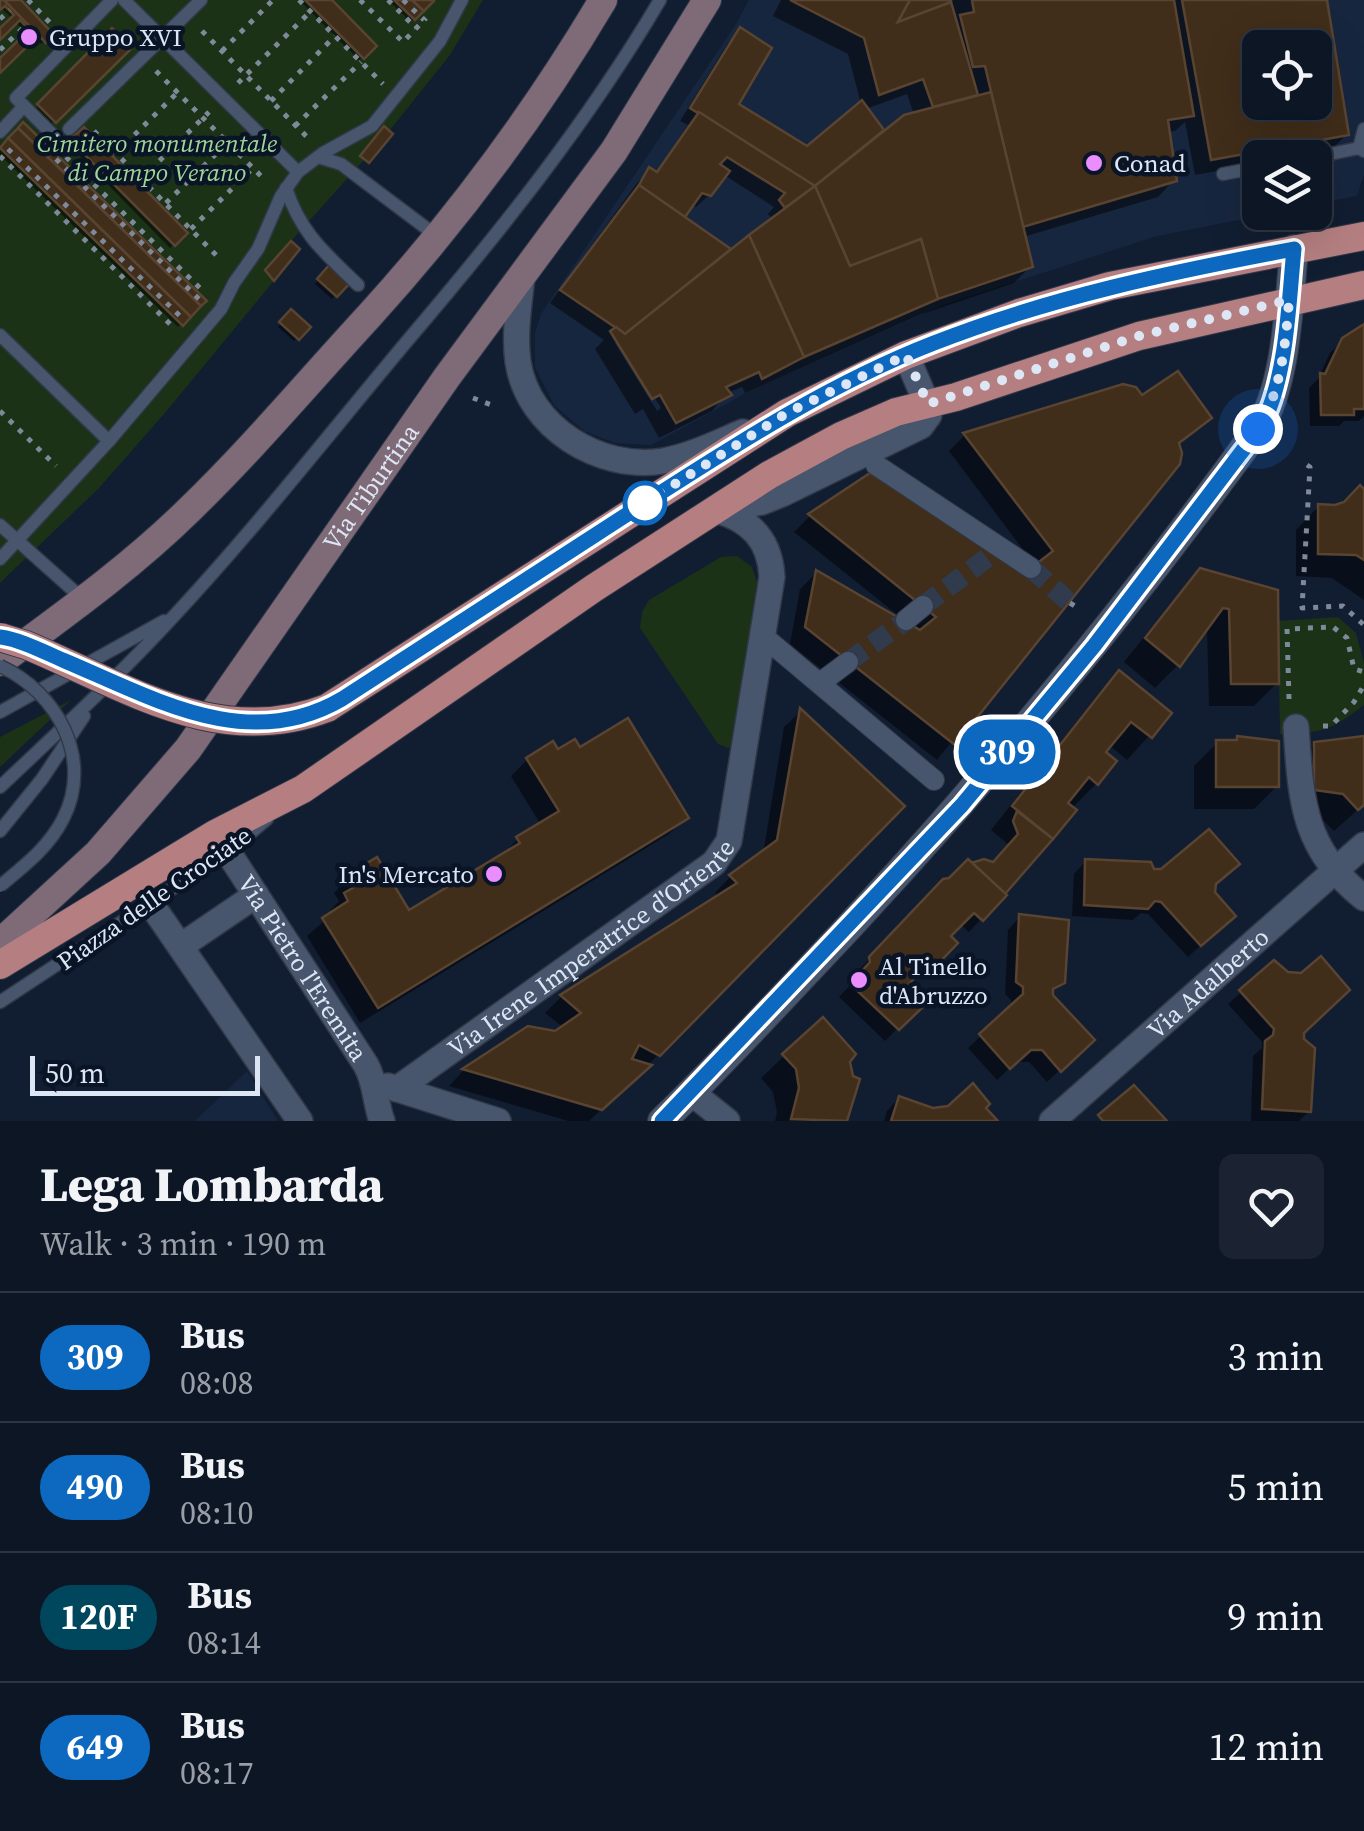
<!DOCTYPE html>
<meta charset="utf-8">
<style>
body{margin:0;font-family:"Source Serif 4",serif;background:#1b2332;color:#f1f3f6;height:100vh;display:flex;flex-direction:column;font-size:38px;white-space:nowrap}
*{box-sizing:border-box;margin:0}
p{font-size:32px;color:#9a9fa7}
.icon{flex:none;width:55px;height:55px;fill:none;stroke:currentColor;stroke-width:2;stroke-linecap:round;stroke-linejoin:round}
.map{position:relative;height:1121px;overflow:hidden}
.panel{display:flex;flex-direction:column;background:#0d1625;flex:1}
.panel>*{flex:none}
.badge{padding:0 20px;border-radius:32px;font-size:35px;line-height:65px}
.controls{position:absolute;left:1242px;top:30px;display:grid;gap:20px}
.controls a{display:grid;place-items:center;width:90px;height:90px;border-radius:15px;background:#0d1625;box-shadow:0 10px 40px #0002,0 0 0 2px #2d3542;font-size:50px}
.scale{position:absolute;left:30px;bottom:25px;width:230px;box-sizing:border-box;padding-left:10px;border:5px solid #dde6f4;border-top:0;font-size:28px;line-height:35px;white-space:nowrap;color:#dde6f4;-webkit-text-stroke:8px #091427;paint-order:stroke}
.you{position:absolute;width:50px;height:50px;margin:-25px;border:8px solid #fff;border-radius:50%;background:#1a73e8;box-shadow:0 0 0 15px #1a73e833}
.map>.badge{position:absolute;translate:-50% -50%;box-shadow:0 0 0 5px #fff}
.round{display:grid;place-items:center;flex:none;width:105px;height:105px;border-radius:15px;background:#1b2332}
.headline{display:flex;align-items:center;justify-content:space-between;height:170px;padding:0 40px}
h1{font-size:48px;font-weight:800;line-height:75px}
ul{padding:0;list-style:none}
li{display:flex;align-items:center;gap:30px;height:130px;padding:0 40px;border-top:2px solid #2d3542}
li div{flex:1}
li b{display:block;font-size:38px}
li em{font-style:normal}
li .badge{min-width:110px;font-weight:700;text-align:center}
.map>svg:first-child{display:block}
.built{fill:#17263f;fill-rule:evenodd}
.green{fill:#1b3217}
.shadow{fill:#0007;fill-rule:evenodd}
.building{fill:#402d1a;stroke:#594431;stroke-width:2.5;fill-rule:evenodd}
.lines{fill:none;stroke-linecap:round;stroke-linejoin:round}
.pedestrian-tunnel{stroke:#303b4e;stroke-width:20;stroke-dasharray:20 10;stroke-linecap:butt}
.service-casing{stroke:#313848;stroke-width:15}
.pedestrian-casing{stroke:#313848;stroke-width:22}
.minor-casing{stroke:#313848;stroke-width:28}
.tertiary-casing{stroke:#313848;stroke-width:30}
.secondary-casing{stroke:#313848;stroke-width:30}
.primary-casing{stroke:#313848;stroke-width:30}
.path{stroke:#7e899a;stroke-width:5;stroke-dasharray:5 8;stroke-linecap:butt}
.service{stroke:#48566d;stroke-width:12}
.pedestrian{stroke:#48566d;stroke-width:20}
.minor{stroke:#48566d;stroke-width:25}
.tertiary{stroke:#48566d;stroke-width:28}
.secondary{stroke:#7e6b77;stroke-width:28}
.primary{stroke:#b57f81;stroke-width:28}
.service-bridge-casing{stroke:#313848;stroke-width:15;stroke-linecap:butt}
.primary-bridge-casing{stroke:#313848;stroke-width:30;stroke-linecap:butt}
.service-bridge{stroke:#48566d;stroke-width:12}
.primary-bridge{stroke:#b57f81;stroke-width:28}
.line-casing{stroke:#fff;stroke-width:22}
.line{stroke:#0c69bf;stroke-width:15}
.walk{stroke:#dde6f4;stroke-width:10;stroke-dasharray:0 18}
.poi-dot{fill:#ea8dfd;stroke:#091427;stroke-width:4}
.stop-dot{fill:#fff;stroke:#0c69bf;stroke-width:5}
.labels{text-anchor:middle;stroke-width:9;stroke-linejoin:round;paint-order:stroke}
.poi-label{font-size:25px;fill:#dde6f4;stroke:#091427;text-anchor:start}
.park-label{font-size:25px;font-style:italic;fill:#9fd596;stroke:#091427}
.street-label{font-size:25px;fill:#dde6f4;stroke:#091427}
</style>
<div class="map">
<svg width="1364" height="1121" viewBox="0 0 1364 1121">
<rect width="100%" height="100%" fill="#111d31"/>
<g class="built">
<path d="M749 0H1364V175L1357 196 1315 204V158H1260V212L1274 213 1157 236 943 305 748 392 651 445 615 443 584 431 554 405 535 367V333L541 314 736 24ZM1260 48H1315V102H1260Z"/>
<polygon points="247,1071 278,1121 195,1121"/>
</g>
<g class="green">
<polygon points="0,0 483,0 450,55 390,130 393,134 369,163 364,160 292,240 300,249 165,413 99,488 0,583"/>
<polygon points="737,556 752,567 757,582 732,745 728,748 718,744 640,628 642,612 649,600 721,557"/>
<path d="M1338 617 1356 633 1364 663V705C1331 731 1321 733 1280 734L1278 621Z"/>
<polygon points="71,700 0,767 0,737"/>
</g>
<g class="shadow">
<polygon points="0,0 17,0 51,35 41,44 34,37 0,70 0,61 27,35 15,21 0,36 0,32 13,19 0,7"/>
<polygon points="299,0 328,0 374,46 359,60"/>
<polygon points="388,0 429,0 430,1 411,22"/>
<path d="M781 0H1322L1347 134 1330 151 1292 158H1260V163L1195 175 1185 122 1175 131 1167 132 1174 180 1158 197 1023 237 1030 267 1014 283 919 315 745 393 742 387 727 393 712 411 659 438 643 409 635 414 595 349 604 340 550 303 637 183 649 171 655 174 688 125 680 121 728 43 740 30 735 105 807 149 861 104 848 54 773 16ZM1260 48H1315V102H1260ZM907 94 914 115 884 134 866 109ZM724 175 774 207 768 214 774 221 712 265 727 250 681 218 690 205 696 207 709 195ZM618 340 661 408 657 411 615 343Z"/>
<polygon points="112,32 128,48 51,124 35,109"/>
<polygon points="23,126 203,301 178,327 0,155 0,150"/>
<polygon points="84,131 185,233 170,248 69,145"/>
<polygon points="330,267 347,282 332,299 315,284"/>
<polygon points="291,313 307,327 294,341 278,327"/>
<polygon points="1364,329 1364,416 1359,421 1344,421 1339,426 1310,426 1309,388 1318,379 1330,353 1343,340"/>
<polygon points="1123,386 1141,399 1209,417 1177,446 1177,463 937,760 790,644 800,589 816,573 902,623 904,620 794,532 810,516 871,476 1036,567 949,451 965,435"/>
<polygon points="1364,493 1364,600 1332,578 1296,576 1296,530 1318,507 1335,508"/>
<polygon points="1201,571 1275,592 1277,683 1254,706 1209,706 1207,631 1203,631 1178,665 1155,688 1124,662 1178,595"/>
<polygon points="1120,673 1169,714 1127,760 1109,745 1103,753 1097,783 1071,809 1073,810 1003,895 969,932 960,924 948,936 954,943 923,975 918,970 900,990 919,1007 885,1041 839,997 858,977 857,972 944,882 993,865 1010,846 991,830 1097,696"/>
<polygon points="800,712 901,806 647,1066 589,1121 568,1121 449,1086 463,1071 529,1029 556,1033 564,1028 545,1013 561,997 719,897 715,893 731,876 763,854 784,727"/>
<polygon points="1364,739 1364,804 1334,831 1319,816 1292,812 1291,767 1315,744"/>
<polygon points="1217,743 1277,786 1254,809 1194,809 1194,766"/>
<polygon points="580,751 686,818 669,834 360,1023 307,936 331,915 329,912 339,901 334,893 350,876 408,914 502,855 518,839 541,825 511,776 527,760"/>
<polygon points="1086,861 1152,871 1213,885 1220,928 1188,957 1148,914 1141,913 1133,920 1072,916 1074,874"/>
<polygon points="1020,917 1063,982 1050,994 1091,1040 1047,1082 1029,1062 1016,1062 997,1080 968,1048 1011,1008 1011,1000 1005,994 1008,930"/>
<polygon points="1274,963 1287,974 1302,1032 1309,1111 1299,1121 1251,1121 1253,1056 1262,1048 1262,1042 1228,1004"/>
<polygon points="784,1056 857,1080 844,1121 775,1121 777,1112 773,1092 761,1078"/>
<polygon points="899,1098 933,1110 983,1108 995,1121 884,1121 887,1111"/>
</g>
<g class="building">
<polygon points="0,0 4,0 39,35 0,73 0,58 29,30 20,20 0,40 0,28 14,15 5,6 0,10"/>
<polygon points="4,0 21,0 54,35 46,43"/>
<polygon points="305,0 332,0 377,46 364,59"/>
<polygon points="394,0 412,0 424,11 415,20"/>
<polygon points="412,0 433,0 434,1 424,11"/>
<polygon points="790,0 910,0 898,22 951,2 978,95 933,107 923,79 879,95 864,38"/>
<polygon points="910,0 951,0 951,2 898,22"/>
<polygon points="972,0 1174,0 1194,116 1168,120 1177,181 1023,227 985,66 973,67 960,15 974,12"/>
<path d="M1182 0H1327L1349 135 1211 160ZM1260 48H1315V102H1260Z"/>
<polygon points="740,27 772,48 739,104 807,146 862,100 884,130 815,186 690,108"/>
<polygon points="112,28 132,48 56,123 37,104"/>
<polygon points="991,92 1033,267 938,299 921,239 850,266 815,186 904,115"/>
<polygon points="699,112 815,186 785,208 779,200 785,193 727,157 720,164 730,171 711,196 702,193 685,217 639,185 649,167 657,172"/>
<polygon points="23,122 207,301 201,306 18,128"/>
<polygon points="384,126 393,134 369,163 360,156"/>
<polygon points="84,127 188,233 175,246 70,140"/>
<polygon points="18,128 201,306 191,317 8,138"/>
<polygon points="8,138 191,317 183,326 0,148"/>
<polygon points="639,185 731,249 625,334 560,290"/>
<polygon points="815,186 850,266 921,239 938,299 804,357 749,235"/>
<polygon points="749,235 804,357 762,379 759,372 726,387 732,395 676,423 660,395 652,399 610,331 616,327 625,334"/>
<polygon points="291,241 300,249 274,281 265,270"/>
<polygon points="330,264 351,282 337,297 317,279"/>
<polygon points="291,309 311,327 299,340 279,322"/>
<polygon points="1364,324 1364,409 1354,409 1354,415 1321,415 1320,373 1325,374 1342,338"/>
<polygon points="1178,371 1212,418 1179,443 1182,453 1180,464 955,745 805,627 816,570 920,630 936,617 808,514 870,473 1026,572 1053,551 963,433 1123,384 1136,387 1142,395"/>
<polygon points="1360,485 1364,489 1364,560 1356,555 1318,554 1318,504 1335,505 1344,502"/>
<polygon points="1200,568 1278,590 1279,684 1231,684 1229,609 1223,608 1180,667 1145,638"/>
<polygon points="1119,670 1172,713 1152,738 1131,722 1106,752 1117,761 1098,785 1089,777 1068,803 1077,810 1053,839 1012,806"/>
<polygon points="800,708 905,806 660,1056 639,1045 632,1059 652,1065 602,1110 462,1069 528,1026 555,1031 581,1013 560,995 737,883 729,875 777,840"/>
<polygon points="628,718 689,818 378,1008 322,918 348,901 344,893 356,886 349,874 377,857 409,910 520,843 516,837 559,811 526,758 553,741 558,749 575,739 580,747"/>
<polygon points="1237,736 1279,741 1279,787 1216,787 1216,740 1237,740"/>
<polygon points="1364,736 1364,805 1358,810 1343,794 1314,790 1314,742"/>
<polygon points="1017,811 1053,839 1005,894 971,863 984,859 993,862 1018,834 1013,821"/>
<polygon points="1209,829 1240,864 1216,884 1215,892 1236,916 1201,946 1161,902 1155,901 1148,909 1084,905 1085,859 1151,862 1154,869 1161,869"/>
<polygon points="968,859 1007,895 983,921 974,913 951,936 958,943 937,965 931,959 904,990 923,1007 899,1030 850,984 870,962 869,957 943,879 949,878"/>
<polygon points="1019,914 1069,920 1065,983 1053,989 1053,995 1095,1040 1061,1072 1042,1050 1031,1050 1010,1069 979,1034 1023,994 1023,987 1016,982"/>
<polygon points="1321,956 1350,990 1304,1033 1304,1039 1315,1048 1311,1112 1262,1109 1265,1041 1273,1035 1274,1029 1239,990 1274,960 1288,972 1301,973"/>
<polygon points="823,1017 856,1054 850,1062 853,1076 860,1079 847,1121 791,1119 799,1088 796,1069 782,1054"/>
<polygon points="973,1083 990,1104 986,1108 998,1121 891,1121 899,1096 933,1108 948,1106"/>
<polygon points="1134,1085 1167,1121 1103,1121 1098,1115"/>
</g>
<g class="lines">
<g class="pedestrian-tunnel">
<polyline points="1031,568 1070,603"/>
<polyline points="923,606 1000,548"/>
<polyline points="848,662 906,620"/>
</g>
<defs>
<g id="service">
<polyline points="124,0 298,172"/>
<polyline points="69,129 201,0"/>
<polyline points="0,132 24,106"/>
<polyline points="58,140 16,98 112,0"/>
<polyline points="1359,148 1364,129"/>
<polyline points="318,157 341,164 438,237"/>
<polyline points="1311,158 1359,148 1364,151"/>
<polyline points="1223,174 1260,167"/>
<path d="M286 188C301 234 325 253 358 285"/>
<polyline points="0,335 109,441"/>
<polyline points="0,525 84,600"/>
<polyline points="0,559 109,441 221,309 234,283 258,249 281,196 298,172 323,153 372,126 440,41 462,0"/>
<polyline points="0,712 164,621"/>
<path d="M0 787C59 731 118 677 173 617 255 529 330 433 408 340 500 232 588 122 660 0"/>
<polyline points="0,831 42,779 84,716"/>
<polyline points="0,1002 228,852 267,819"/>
</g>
<g id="pedestrian">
<polyline points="876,465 1031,568"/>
<polyline points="906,620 923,606"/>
<polyline points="764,637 934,780"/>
<polyline points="820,683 848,662"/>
</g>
<g id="minor">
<path d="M522 277C519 305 514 334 518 362 528 428 600 471 663 461 691 456 717 443 743 432"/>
<polyline points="721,510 762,502 782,494 921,426 929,415 927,404 906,355"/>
<path d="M1296 727C1301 799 1302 849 1364 898"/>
<path id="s1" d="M228 852 366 1065C376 1083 375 1102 382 1121"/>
<polyline points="151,904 300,1121"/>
<polyline points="181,946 256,895"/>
<polyline points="388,1086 498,1121"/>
<path id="s2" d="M397 1089 714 863 729 841 772 577C770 540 751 520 716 510"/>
<polyline points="692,1093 727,1121"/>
<path id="s3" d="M1052 1121 1364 845"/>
</g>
<path id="tertiary" d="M662 1121C710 1075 755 1027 800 979 965 806 1118 623 1258 429 1287 386 1289 301 1294 249"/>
<g id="secondary">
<path d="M0 662C65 614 131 567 189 510 252 449 309 381 369 316 457 219 536 113 603 0"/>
<path id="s4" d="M0 943 98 853 188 749 447 377 614 151 707 0"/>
</g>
<g id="primary">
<polyline points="327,708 787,413 906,355 1019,313 1110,286 1364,236"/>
<polyline points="0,965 215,834 303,789 594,588 769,475 841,436 896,412 956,397 1139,336 1364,285"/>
</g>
</defs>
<use href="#service" class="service-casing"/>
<use href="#pedestrian" class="pedestrian-casing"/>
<use href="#minor" class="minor-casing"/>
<use href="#tertiary" class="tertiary-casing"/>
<use href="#secondary" class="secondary-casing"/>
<use href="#primary" class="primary-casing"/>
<g class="path">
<polyline points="28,0 57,30"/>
<polyline points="299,0 383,84"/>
<polyline points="360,0 403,42 426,18"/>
<polyline points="388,0 416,28"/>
<polyline points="403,0 424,20"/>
<polyline points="0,19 10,10"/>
<polyline points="202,31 310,140"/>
<polyline points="0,50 25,26"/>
<polyline points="222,51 273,0"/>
<polyline points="156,71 265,180"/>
<polyline points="238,83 311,11"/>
<polyline points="271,101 335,36"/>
<polyline points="295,126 361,62"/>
<polyline points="94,131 218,257"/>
<polyline points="8,149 183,319"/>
<polyline points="116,153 178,92"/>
<polyline points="0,156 175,329"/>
<polyline points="66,157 205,293"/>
<polyline points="56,159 202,302"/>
<polyline points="141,179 209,112"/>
<polyline points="1244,200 1249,222"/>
<polyline points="166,203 228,142"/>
<polyline points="191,229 253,168"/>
<polyline points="473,398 494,406"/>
<polyline points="0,411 56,466"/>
<polyline points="1307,465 1310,467 1302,608 1343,606 1364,625"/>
<polyline points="1070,603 1075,606"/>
<polyline points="1289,699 1287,629 1333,627 1347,638 1354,669 1364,672"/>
<polyline points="1323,726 1331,726 1354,702 1364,685"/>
</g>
<use href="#service" class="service"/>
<use href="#pedestrian" class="pedestrian"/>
<use href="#minor" class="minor"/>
<use href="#tertiary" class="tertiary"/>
<use href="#secondary" class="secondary"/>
<use href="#primary" class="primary"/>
<defs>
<path id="service-bridge" d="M0 666C57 692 94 759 63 819 49 847 24 866 0 886"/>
<path id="primary-bridge" d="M0 637 26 645C125 686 218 750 327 708"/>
</defs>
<use href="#service-bridge" class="service-bridge-casing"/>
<use href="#primary-bridge" class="primary-bridge-casing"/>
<use href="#service-bridge" class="service-bridge"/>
<use href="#primary-bridge" class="primary-bridge"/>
</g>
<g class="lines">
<defs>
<path id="line" d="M0 637C22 640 44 652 65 661 155 699 248 754 342 699 436 638 530 578 623 517 723 453 823 386 934 343 1051 297 1171 272 1294 249 1289 299 1287 368 1267 414 1260 429 1250 441 1240 454L1094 646 962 805 662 1121"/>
</defs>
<use href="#line" class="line-casing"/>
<use href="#line" class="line"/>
<path class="walk" d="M645 503 787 413 906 355 928 404 1139 336 1289 300C1286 341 1281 394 1258 429"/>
</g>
<g class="poi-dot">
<circle cx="29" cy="37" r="10"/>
<circle cx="1094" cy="163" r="10"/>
<circle cx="494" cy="874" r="10"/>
<circle cx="859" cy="980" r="10"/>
</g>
<circle class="stop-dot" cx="645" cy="503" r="20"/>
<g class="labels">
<g class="poi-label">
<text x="49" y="46">Gruppo XVI</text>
<text x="1114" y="172">Conad</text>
<text x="474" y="883" text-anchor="end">In's Mercato</text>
<text x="879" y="975">Al Tinello<tspan x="879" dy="29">d'Abruzzo</tspan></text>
</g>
<g class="park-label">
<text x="157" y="152">Cimitero monumentale<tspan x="157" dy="29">di Campo Verano</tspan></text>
</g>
<g class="street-label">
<text dy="9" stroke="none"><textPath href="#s4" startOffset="590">Via Tiburtina</textPath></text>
<text transform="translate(154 898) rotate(-35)" y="9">Piazza delle Crociate</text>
<text dy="9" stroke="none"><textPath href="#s2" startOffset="240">Via Irene Imperatrice d'Oriente</textPath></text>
<text dy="9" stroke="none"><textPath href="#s1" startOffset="138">Via Pietro l'Eremita</textPath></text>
<text dy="9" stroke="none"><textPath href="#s3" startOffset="208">Via Adalberto</textPath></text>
</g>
</g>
</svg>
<div class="controls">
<a><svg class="icon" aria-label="locate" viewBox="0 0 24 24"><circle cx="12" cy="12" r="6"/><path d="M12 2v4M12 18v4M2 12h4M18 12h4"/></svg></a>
<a><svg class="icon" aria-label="layers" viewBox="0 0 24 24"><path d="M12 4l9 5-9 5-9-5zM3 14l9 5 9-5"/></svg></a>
</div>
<div class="scale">50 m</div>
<div class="you" style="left:1258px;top:429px"></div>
<b class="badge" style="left:1007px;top:752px;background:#0c69bf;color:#fff">309</b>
</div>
<section class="panel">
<div class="headline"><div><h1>Lega Lombarda</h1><p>Walk · 3 min · 190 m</p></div><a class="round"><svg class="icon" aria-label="heart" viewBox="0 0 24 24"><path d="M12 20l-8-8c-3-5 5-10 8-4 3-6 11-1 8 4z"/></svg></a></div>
<ul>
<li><span class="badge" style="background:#0c69bf;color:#fff">309</span><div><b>Bus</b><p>08:08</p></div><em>3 min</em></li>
<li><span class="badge" style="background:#0c69bf;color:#fff">490</span><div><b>Bus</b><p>08:10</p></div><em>5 min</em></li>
<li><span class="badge" style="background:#00475d;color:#fff">120F</span><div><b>Bus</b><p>08:14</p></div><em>9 min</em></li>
<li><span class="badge" style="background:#0c69bf;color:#fff">649</span><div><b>Bus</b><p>08:17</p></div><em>12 min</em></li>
</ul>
</section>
